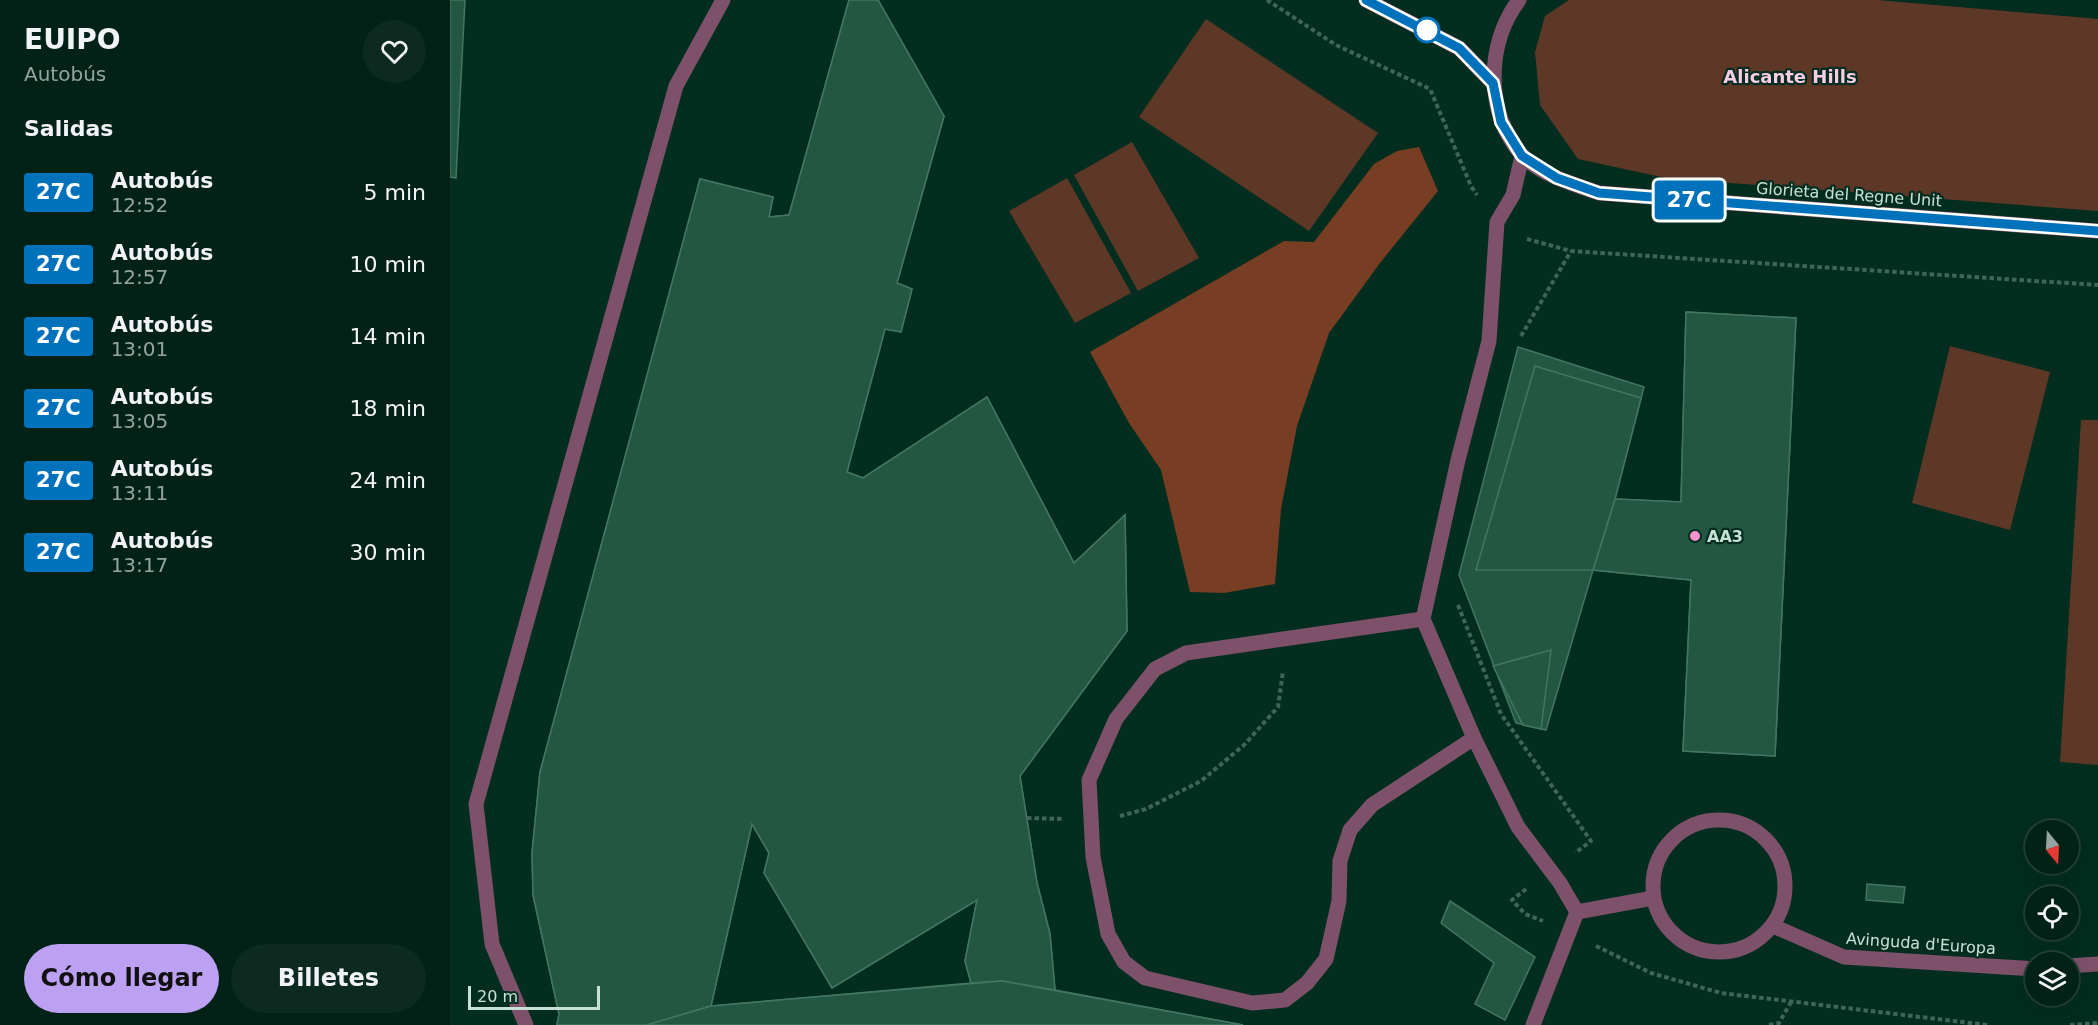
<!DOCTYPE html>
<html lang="es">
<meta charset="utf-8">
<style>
body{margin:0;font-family:"DejaVu Sans",sans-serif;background:#0c2a20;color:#f1f3f6;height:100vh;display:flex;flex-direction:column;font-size:22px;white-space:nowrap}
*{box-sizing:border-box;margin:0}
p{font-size:20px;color:#96a4a1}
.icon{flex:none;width:33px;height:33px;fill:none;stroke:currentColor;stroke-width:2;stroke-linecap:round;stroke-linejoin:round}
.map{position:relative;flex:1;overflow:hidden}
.drawer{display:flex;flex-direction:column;background:#022217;width:450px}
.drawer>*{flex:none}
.badge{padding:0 12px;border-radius:4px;font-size:21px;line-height:39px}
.needle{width:39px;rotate:162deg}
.controls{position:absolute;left:1575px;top:820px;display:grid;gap:12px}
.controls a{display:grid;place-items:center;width:54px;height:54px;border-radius:50%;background:#022217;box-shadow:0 6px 24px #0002,0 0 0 2px #233f36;font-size:30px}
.scale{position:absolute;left:18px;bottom:15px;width:132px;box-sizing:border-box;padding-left:6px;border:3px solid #c7e1d4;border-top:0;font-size:16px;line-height:21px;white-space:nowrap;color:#c7e1d4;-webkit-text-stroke:4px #032d1f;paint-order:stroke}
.map>.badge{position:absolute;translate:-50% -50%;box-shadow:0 0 0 3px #fff}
h2{padding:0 24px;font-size:22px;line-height:54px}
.round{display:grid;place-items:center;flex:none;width:63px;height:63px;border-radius:32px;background:#0c2a20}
.head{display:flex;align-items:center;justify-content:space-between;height:102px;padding:0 24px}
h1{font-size:28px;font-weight:800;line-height:45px}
.primary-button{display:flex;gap:12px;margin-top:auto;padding:12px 24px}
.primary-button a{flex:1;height:69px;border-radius:36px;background:#bca0f2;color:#111;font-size:24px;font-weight:800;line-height:69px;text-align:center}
.primary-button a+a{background:#0c2a20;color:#f1f3f6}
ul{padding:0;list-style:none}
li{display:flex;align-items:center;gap:18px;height:72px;padding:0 24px}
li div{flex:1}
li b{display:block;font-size:22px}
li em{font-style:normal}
li .badge{min-width:66px;font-weight:700;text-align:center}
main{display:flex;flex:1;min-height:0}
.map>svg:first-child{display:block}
.green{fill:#5e3827}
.forest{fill:#783e23}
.building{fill:#235743;stroke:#427660;stroke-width:1.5;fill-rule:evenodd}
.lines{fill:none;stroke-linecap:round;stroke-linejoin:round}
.path{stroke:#406557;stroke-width:4;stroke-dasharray:4.5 3;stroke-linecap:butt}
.service{stroke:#7d516a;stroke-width:15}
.minor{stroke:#7d516a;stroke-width:15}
.line-casing{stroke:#fff;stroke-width:14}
.line{stroke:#0072bc;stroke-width:9}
.stop-dot{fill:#fff;stroke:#0072bc;stroke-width:3}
.poi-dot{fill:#f790cd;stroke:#032d1f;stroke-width:2}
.labels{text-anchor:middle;stroke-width:4.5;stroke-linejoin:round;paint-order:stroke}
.street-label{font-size:16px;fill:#c7e1d4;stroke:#032d1f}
.poi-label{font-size:16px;font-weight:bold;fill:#c7e1d4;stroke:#032d1f;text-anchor:start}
.neighbourhood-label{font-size:18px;font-weight:bold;fill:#facce5;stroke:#032d1f}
</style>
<main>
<section class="drawer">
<div class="head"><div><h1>EUIPO</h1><p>Autobús</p></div><a class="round"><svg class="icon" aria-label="heart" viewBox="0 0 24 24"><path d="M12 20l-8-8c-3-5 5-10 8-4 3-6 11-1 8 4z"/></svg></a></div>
<h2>Salidas</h2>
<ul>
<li><span class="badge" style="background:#0072bc;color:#fff">27C</span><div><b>Autobús</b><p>12:52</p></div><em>5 min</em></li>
<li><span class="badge" style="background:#0072bc;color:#fff">27C</span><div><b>Autobús</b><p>12:57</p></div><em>10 min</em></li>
<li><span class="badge" style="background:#0072bc;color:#fff">27C</span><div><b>Autobús</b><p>13:01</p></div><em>14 min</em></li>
<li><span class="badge" style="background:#0072bc;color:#fff">27C</span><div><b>Autobús</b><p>13:05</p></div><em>18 min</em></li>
<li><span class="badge" style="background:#0072bc;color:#fff">27C</span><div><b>Autobús</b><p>13:11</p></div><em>24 min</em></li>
<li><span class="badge" style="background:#0072bc;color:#fff">27C</span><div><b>Autobús</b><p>13:17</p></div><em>30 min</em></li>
</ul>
<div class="primary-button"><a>Cómo llegar</a><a>Billetes</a></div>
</section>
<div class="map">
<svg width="1648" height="1025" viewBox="0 0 1648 1025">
<rect width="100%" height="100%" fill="#032d1f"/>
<g class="green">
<polygon points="1119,0 1427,0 1648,19 1648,211 1216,178 1128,159 1090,105 1085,52 1095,16"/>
<polygon points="756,19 928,133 859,231 689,117"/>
<polygon points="682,142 749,258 688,291 624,175"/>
<polygon points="617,178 681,293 625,323 559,211"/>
<polygon points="1500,346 1600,372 1560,530 1462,503"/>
<polygon points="1631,420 1648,420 1648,765 1610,762"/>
</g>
<polygon class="forest" points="969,147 988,191 930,263 879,333 847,426 831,509 825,584 774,593 740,592 711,470 679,423 640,352 834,241 864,242 924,164 947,151"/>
<g class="building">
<polygon points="0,0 15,0 6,178 0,177"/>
<path d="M399 0H428L494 116 447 283 462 289 451 332 435 329 397 472 413 478 537 397 624 563 675 515 677 631 570 776 587 883 600 934 605 990 793 1025H107L109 1014 83 895 82 853 90 772 250 179 323 197 319 217 339 215ZM302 824 319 853 314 873 382 988 527 900 515 961 521 983 261 1006Z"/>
<polygon points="399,0 428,0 494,116 447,283 462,289 451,332 435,329 397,472 413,478 537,397 624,563 675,515 677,631 570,776 587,883 600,934 605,990 552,981 521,983 515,961 527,900 382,988 314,873 319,853 302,824 261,1006 197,1025 107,1025 109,1014 83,895 82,853 90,772 250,179 323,197 319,217 339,215"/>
<polygon points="1236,312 1346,318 1325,756 1233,751 1241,580 1143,570 1096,730 1066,723 1009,575 1068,347 1194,387 1165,499 1231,502"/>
<polygon points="1236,312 1346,318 1325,756 1233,751 1241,580 1143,570 1165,499 1231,502"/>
<polygon points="1085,366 1191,398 1165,499 1143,570 1026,570"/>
<polygon points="1101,650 1091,729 1073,725 1043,666"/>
<polygon points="1417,884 1455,887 1453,903 1416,900"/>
<polygon points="1000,901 1085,957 1055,1020 1025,1004 1044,963 991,923"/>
<polygon points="552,981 793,1025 197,1025 261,1006"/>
</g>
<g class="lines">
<g class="path">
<polyline points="817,0 886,45 980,89 1021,186 1027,195"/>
<polyline points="1077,239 1121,251 1648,285"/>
<polyline points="1071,336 1121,251"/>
<polyline points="1008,605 1051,714 1141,841 1125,853"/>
<polyline points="670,816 696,809 751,781 794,745 828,707 833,671"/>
<polyline points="577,818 612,819"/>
<polyline points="1076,889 1062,900 1075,914 1093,921"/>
<polyline points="1146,946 1201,973 1271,993 1537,1025"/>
<polyline points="1319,1025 1329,1023 1341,1002"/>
<polyline points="1620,1025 1648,1023"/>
</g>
<g class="service">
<polyline points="1072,156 1063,195 1047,222 1039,341 1008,460 973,619 1024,738 1068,827 1110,883 1127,912 1203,898"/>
<polyline points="973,619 736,653 705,669 666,719 639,780 643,857 658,934 674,962 695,978 802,1003 835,1000 857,983 876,959 889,901 890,861 900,830 922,805 1024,738"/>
<polyline points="76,1025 42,944 26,804 226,86 273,0"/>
<polyline points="1083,1025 1127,912"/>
</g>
<g class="minor">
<polyline points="916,0 1009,48 1043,83"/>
<path d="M1069 0C1036 44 1035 111 1071 154 1088 174 1125 185 1149 193L1648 231"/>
<circle cx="1269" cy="886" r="66"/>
<polyline points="1323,926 1394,957 1586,969"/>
<polyline points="1618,966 1648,964"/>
</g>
</g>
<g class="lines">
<defs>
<polyline id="line" points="916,0 1009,48 1043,83 1051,122 1072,156 1107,178 1149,193 1648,231"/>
</defs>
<use href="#line" class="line-casing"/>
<use href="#line" class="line"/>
</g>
<circle class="stop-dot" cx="977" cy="30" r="12"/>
<circle class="poi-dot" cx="1245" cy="536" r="6"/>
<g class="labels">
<g class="street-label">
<text transform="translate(1399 194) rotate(4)" y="6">Glorieta del Regne Unit</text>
<text transform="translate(1471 943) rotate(4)" y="6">Avinguda d'Europa</text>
</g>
<g class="poi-label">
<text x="1257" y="542">AA3</text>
</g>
<g class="neighbourhood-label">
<text x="1340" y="83">Alicante Hills</text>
</g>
</g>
</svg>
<div class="controls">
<a><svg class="needle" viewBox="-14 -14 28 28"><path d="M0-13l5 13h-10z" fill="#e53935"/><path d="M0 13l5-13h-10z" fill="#96a4a1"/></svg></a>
<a><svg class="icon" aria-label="locate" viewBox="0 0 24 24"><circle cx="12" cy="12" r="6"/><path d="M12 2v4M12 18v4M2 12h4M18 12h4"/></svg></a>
<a><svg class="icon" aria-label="layers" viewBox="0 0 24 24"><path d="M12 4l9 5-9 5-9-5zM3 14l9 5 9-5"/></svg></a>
</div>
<div class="scale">20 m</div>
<b class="badge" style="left:1239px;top:200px;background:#0072bc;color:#fff">27C</b>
</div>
</main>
